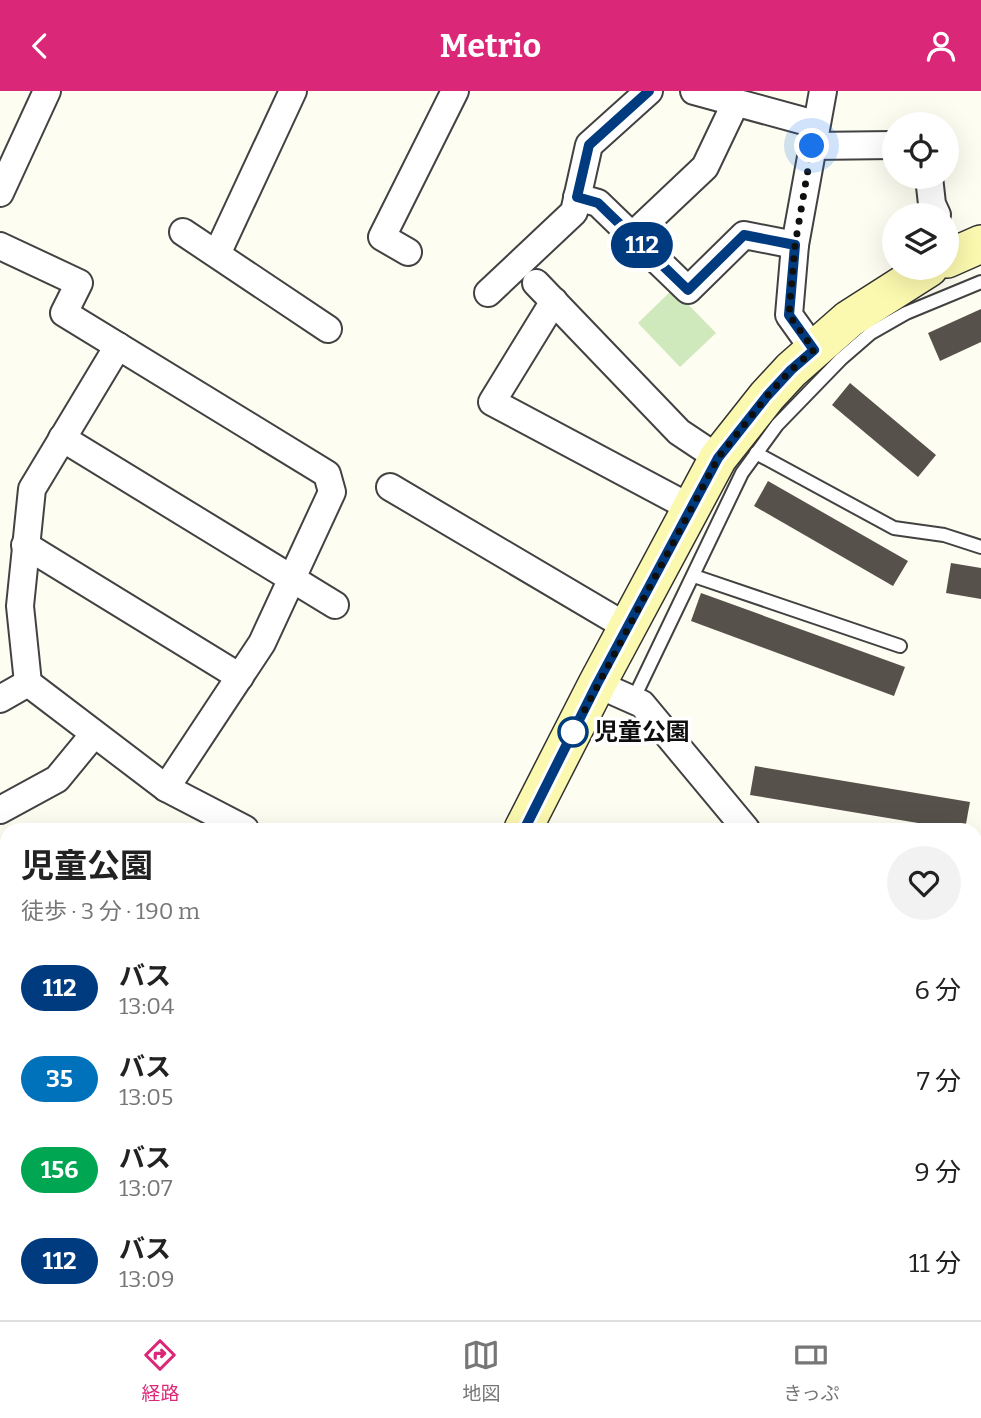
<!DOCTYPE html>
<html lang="ja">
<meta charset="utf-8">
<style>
body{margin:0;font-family:Bitter,"Noto Sans JP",serif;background:#f2f2f2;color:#222;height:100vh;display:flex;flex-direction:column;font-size:26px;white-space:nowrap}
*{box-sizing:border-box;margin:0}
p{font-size:23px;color:#767676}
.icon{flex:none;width:38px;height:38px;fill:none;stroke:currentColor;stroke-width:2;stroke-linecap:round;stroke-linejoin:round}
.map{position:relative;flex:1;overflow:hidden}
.drawer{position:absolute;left:0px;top:732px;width:982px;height:499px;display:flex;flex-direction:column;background:#fff;border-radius:21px 21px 0 0;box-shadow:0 7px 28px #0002}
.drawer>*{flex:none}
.badge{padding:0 14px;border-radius:23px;font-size:24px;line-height:46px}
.controls{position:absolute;left:882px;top:21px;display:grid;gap:14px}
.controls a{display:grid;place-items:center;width:77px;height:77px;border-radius:50%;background:#fff;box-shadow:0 7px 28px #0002;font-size:35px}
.you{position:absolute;width:35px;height:35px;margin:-18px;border:5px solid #fff;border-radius:50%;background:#1a73e8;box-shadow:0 0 0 10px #1a73e833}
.map>.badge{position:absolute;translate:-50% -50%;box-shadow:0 0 0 4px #fff}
.round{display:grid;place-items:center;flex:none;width:74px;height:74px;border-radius:37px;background:#f2f2f2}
.summary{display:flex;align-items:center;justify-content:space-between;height:119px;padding:0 21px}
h1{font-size:33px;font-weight:700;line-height:52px}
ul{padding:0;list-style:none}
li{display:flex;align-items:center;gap:21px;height:91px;padding:0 21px}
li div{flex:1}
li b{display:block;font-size:26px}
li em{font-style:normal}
li .badge{min-width:77px;font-weight:700;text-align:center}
header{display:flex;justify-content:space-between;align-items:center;height:91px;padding:0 21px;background:#db2777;color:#fff;font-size:32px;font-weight:700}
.tabs{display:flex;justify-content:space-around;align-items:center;height:98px;border-top:2px solid #e0e0e0;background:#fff;font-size:19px;color:#767676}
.tabs a{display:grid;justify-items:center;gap:4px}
.tabs .active{color:#db2777}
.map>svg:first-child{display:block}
.green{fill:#cfe8bc}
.building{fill:#57514b}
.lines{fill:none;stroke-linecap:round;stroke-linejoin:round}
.lane-casing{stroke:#424242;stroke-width:16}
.street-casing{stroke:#424242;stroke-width:30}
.secondary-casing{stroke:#313131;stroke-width:40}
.lane{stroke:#fff;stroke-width:12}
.street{stroke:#fff;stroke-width:26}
.secondary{stroke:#fbf8af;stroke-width:37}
.rail-casing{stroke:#b8302d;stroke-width:8}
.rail{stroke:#fff;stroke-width:5;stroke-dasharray:16;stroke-linecap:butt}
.line-casing{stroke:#fff;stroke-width:16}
.line{stroke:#003b80;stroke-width:10}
.walk{stroke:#0f0f0f;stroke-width:7;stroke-dasharray:0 12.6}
.stop-dot{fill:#fff;stroke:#003b80;stroke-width:3.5}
.labels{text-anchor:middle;stroke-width:7;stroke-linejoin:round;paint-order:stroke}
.stop-label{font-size:24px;font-weight:bold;fill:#0f0f0f;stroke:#fff;text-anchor:start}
</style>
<header><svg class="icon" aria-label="back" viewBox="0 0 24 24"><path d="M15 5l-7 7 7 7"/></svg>Metrio<svg class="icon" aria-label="person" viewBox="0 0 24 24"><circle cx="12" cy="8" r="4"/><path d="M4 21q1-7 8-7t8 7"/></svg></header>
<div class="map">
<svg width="981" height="1229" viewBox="0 0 981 1229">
<rect width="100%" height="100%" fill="#fefdf1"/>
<polygon class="green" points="673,198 716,242 680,276 638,232"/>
<g class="building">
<polygon points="981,218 981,251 940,270 928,242"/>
<polygon points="850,292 936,364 918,386 832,314"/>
<polygon points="768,390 908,470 893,495 754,415"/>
<polygon points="951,472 981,477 981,508 946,502"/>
<polygon points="701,502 905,576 894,605 691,530"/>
<polygon points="755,675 970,711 965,738 954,738 750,704"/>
<polygon points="981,896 981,926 975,927 975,897"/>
</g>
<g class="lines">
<defs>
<g id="lane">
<polyline points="756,362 894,437 944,444 981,456"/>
<polyline points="694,485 900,555"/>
<polyline points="633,609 742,382 777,334 841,268 871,242 906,222 981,191"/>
<polyline points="975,769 981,766"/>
<polyline points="975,872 981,871"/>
<polyline points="567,1223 569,1229"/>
</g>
<g id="street">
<polyline points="694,0 815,33"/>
<polyline points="812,55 894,54"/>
<polyline points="929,86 932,113 937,124"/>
<polyline points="0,102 47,0"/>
<polyline points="577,106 598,112 688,199 744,144 795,154"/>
<polyline points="183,141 328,238"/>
<polyline points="632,145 705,76 736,11"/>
<polyline points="0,155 79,192 64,222 327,383 332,401 262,552 166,697"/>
<polyline points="408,161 382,146 455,0"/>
<polyline points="217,163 293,0"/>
<polyline points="536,192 679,341 718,367"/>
<polyline points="488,202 574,121 589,54 649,0"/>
<polyline points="554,210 492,311 691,417"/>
<polyline points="118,255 32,398 20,515 28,592 166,697 245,738"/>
<polyline points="814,259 789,224 795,154 823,0"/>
<polyline points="62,347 335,514"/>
<polyline points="390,396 627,536"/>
<polyline points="25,454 240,586"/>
<polyline points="597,593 642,613 746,738"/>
<polyline points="0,608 28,592"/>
<polyline points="0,719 57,688 94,643"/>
<polyline points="0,805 7,807"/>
<polyline points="0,968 7,970"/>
<polyline points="0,1070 7,1078"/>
<polyline points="199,1223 206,1229"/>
<polyline points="227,1229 231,1223"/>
<polyline points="292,1229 295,1223"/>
<polyline points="790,1229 801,1223"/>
</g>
<g id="secondary">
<polyline points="947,168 981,153"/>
<polyline points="523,738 597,593 718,367 767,305 791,279 849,228 929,177"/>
<polyline points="256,1229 259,1223"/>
</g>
</defs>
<use href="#lane" class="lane-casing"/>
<use href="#street" class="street-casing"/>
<use href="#secondary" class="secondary-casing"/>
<use href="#lane" class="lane"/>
<use href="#street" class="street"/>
<use href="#secondary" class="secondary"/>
<defs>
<g id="rail">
<polyline points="0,1187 7,1196"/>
<polyline points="0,1208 7,1218"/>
<polyline points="27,1223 31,1229"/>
</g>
</defs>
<use href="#rail" class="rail-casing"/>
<use href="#rail" class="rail"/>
</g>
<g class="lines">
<defs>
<polyline id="line" points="526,735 597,593 718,367 767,305 791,279 814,259 789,224 795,154 744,144 688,199 598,112 577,106 589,54 649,0"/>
</defs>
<use href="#line" class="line-casing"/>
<use href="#line" class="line"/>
<polyline class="walk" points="573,641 718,367 767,305 791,279 814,259 789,224 795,154 812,55"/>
</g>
<circle class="stop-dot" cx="573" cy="641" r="14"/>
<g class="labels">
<g class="stop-label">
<text x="594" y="649">児童公園</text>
</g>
</g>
</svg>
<div class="controls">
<a><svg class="icon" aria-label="locate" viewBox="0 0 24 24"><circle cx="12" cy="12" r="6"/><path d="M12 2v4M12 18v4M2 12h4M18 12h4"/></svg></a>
<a><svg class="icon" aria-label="layers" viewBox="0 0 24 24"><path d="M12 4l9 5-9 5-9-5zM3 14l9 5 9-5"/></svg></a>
</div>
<div class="you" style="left:812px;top:55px"></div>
<b class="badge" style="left:642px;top:154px;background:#003b80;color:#fff">112</b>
<section class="drawer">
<div class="summary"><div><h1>児童公園</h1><p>徒歩 · 3 分 · 190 m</p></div><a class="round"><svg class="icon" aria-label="heart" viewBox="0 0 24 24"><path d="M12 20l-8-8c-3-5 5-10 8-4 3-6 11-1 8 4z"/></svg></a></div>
<ul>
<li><span class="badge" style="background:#003b80;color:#fff">112</span><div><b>バス</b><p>13:04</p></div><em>6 分</em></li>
<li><span class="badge" style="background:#0072bc;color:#fff">35</span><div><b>バス</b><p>13:05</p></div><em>7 分</em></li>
<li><span class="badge" style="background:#00a651;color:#fff">156</span><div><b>バス</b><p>13:07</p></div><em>9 分</em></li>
<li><span class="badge" style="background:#003b80;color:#fff">112</span><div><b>バス</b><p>13:09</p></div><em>11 分</em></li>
</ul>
</section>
</div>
<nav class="tabs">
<a class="active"><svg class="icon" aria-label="directions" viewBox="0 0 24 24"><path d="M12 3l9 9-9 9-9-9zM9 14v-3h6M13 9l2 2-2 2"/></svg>経路</a>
<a><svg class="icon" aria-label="map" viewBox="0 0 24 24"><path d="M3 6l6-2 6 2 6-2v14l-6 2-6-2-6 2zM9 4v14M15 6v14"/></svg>地図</a>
<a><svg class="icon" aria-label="tickets" viewBox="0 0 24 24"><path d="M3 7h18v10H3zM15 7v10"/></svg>きっぷ</a>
</nav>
